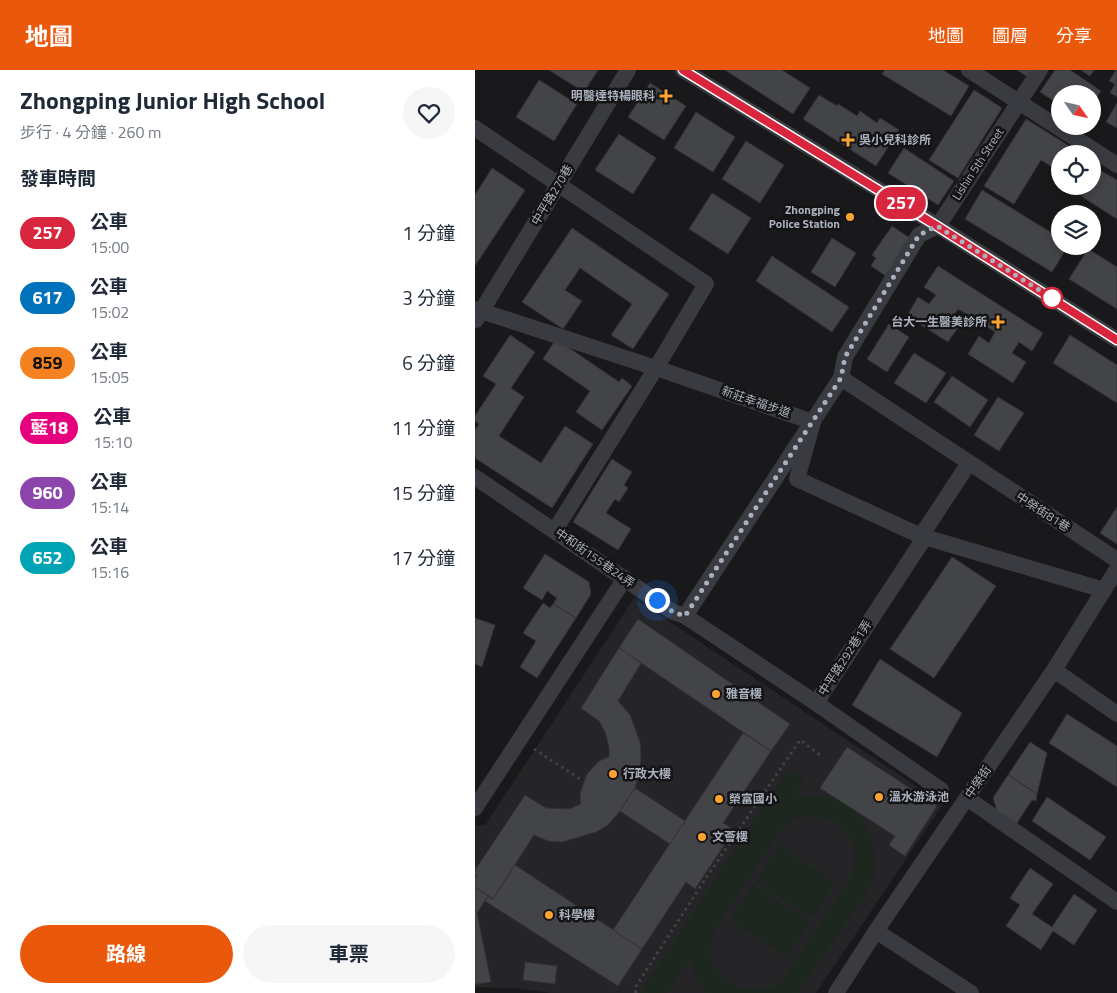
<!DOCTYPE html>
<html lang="zh-TW">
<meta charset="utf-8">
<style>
body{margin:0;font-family:"Titillium Web","Noto Sans TC",sans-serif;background:#f6f6f7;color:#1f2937;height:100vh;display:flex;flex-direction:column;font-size:19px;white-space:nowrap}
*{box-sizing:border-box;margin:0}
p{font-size:16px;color:#747a83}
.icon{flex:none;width:28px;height:28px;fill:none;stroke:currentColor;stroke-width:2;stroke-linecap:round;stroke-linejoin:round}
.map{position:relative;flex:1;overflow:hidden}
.drawer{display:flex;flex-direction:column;background:#fff;width:475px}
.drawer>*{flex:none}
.badge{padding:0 10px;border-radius:16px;font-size:18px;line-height:32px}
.needle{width:32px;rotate:124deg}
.buttons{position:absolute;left:576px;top:15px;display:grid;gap:10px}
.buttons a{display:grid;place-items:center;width:50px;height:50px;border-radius:50%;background:#fff;box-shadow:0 2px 8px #0003;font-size:25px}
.you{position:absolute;width:25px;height:25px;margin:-12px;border:4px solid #fff;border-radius:50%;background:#1a73e8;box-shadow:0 0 0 8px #1a73e833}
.map>.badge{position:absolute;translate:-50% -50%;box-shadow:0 0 0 2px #fff}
h2{padding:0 20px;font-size:19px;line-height:45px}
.round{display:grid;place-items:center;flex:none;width:52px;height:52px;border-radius:26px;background:#f6f6f7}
.headline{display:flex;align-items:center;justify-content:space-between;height:85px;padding:0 20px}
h1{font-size:24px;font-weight:700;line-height:38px}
.primary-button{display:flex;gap:10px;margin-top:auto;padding:10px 20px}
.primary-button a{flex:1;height:58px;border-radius:30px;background:#ea580c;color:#fff;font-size:20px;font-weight:700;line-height:58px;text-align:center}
.primary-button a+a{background:#f6f6f7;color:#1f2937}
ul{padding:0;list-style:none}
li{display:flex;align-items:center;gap:15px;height:65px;padding:0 20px}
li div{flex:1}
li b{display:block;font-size:19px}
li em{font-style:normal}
li .badge{min-width:55px;font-weight:700;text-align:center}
header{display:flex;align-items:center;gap:30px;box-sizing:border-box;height:70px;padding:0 25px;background:#ea580c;color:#fff}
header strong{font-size:24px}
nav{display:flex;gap:28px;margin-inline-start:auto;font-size:18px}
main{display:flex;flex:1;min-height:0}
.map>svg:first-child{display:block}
.built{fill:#252528}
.green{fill:#1e271f;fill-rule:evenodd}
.building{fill:#434448;stroke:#333337}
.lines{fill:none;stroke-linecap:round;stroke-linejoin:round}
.path{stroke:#3f4248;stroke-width:3;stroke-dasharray:2.5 4;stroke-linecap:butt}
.minor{stroke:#393b41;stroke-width:16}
.line-casing{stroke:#fff;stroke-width:11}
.line{stroke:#d7263d;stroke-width:8}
.walk{stroke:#aab1bc;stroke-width:5;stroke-dasharray:0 9}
.poi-dot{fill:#fda32f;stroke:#141416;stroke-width:2}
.stop-dot{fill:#fff;stroke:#d7263d;stroke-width:2.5}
.labels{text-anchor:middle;stroke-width:5;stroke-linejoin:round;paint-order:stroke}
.poi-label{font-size:12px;font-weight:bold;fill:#aab1bc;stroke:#141416;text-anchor:start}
.street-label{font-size:12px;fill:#aab1bc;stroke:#141416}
</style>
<header>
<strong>地圖</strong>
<nav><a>地圖</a><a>圖層</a><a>分享</a></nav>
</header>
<main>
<section class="drawer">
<div class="headline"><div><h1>Zhongping Junior High School</h1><p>步行 · 4 分鐘 · 260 m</p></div><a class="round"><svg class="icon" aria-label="heart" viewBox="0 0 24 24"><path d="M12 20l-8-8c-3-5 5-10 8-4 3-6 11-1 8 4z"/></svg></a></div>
<h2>發車時間</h2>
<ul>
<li><span class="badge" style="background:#d7263d;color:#fff">257</span><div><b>公車</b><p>15:00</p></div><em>1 分鐘</em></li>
<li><span class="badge" style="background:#0072bc;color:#fff">617</span><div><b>公車</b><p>15:02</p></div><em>3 分鐘</em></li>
<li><span class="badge" style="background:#f58220;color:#111">859</span><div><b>公車</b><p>15:05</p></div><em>6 分鐘</em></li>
<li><span class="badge" style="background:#e6007e;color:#fff">藍18</span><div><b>公車</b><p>15:10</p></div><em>11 分鐘</em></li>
<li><span class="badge" style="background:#8e44ad;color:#fff">960</span><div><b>公車</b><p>15:14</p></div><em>15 分鐘</em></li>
<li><span class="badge" style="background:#00a3b4;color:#fff">652</span><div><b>公車</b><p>15:16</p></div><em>17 分鐘</em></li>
</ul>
<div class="primary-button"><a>路線</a><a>車票</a></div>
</section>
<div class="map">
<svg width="642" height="923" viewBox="0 0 642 923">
<rect width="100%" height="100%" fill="#19191b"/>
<polygon class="built" points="159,528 468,734 341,923 76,923 40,918 0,917 0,756 11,754"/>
<g class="green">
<path d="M313 699 329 709 319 726C347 724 368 725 387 750 398 764 402 782 400 800 397 821 380 840 368 857 353 879 338 901 323 923H231C221 913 218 902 215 888L192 923H168L166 922ZM334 745C372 748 388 774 375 809L307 911C303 913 299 917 294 919 271 923 241 914 236 888 235 878 237 871 239 861L308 757 320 749Z"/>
<polygon points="304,775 360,813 337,848 280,811"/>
<polygon points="277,814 335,852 312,887 254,850"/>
</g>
<g class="building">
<polygon points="74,0 123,0 109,22"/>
<polygon points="250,0 307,0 335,18 318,44"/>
<polygon points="410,0 468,0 494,16 476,46 407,4"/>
<polygon points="542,0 558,0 553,7"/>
<polygon points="580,0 595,0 626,21 618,33 618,24 585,24 585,35 565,22"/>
<polygon points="606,0 619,0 615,6"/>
<polygon points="641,0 642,0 642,27 635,23 640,14 634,11"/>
<polygon points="64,10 102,34 79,71 41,47"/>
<polygon points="175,13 211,36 189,70 153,47"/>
<polygon points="499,20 527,38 483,108 454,90"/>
<polygon points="344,25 362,36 363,34 382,46 385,41 402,53 405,48 424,60 401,96 328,49"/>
<polygon points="642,33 642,58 631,52"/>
<polygon points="221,42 260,67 238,102 199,78"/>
<polygon points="551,49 607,84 585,84 585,102 566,90 539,134 509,116"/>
<polygon points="144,64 181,88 158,124 120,100"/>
<polygon points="271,71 309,95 285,133 247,109"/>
<polygon points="429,78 479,111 463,135 413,103"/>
<polygon points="17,98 50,120 0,196 0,125"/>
<polygon points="623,99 642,110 642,149 606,126 612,116 618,116 618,108"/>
<polygon points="507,120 585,168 585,176 593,176 577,202 490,149"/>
<polygon points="237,123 276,148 253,184 214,159"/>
<polygon points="417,156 436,169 411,206 396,196 401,188 397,185"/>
<polygon points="97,158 194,224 158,279 136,265 157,234 105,198 90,220 107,231 88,259 47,232"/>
<polygon points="357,168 381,183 360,217 336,202"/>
<polygon points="613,179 642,197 642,239 594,209"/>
<polygon points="297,186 374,237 357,262 281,211"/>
<polygon points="463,196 568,263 557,281 544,272 537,283 551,292 538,313 493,284 504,266 514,273 520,262 483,239 476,250 484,256 473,272 432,246 443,227 454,234 461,225 449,217"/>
<polygon points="414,254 434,267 412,302 392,289"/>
<polygon points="35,265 60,282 36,318 49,327 24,366 66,393 90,356 118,374 77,438 0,388 0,360 4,354 0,351 0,346 21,314 8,306"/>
<polygon points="595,265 642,295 642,333 578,293"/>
<polygon points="81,269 144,312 147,308 157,316 127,360 101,342 115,321 68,289"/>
<polygon points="439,283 471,303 451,333 419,313"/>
<polygon points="477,306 513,330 495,357 459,332"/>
<polygon points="523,327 549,343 524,381 499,365"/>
<polygon points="137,389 157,402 149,415 153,418 144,432 140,429 131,443 156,459 143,480 98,452"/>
<polygon points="642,437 642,474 625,463"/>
<polygon points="70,484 114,512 116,524 101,548 78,534 82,528 72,521 67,530 48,518"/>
<polygon points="477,487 521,516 459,608 415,579"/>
<polygon points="68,533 75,538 78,534 101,548 62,608 45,597 61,571 48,563"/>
<polygon points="0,548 20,555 7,597 0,594"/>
<polygon points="163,549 315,654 296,681 144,578"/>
<polygon points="144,578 166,593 143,631 155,645 165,672 166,687 164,703 160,718 145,741 133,755 121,762 87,772 73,771 59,765 18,829 0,817 0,808 2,805 0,804 0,800 50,725 71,738 94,739 106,734 105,724 112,704 124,691 134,687 134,677 130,662 124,651 106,638"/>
<polygon points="405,589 487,643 462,687 377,635"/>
<polygon points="592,644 642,676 642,717 574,673"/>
<polygon points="268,663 296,681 248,753 259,760 220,819 211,812 167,879 138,860"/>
<polygon points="555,672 572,683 562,724 533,705"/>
<polygon points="372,677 462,736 430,786 414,775 420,766 345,718"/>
<polygon points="533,705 562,724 561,731 557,730 540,756 524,746 518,728"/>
<polygon points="160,718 210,751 195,774 145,741"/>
<polygon points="572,727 631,767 615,790 557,751"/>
<polygon points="40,795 167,879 143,916 10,831 13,826 18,829"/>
<polygon points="555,798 578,814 557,844 577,857 599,824 622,840 599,875 578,861 566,880 531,856 545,835 535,828"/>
<polygon points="0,817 13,826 2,843 16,912 2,914 0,914"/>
<polygon points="50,892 82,896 80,914 48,910"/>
</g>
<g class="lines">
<g class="path">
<polyline points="59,679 105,709"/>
<polyline points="161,923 160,918 227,814 325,670 348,687"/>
</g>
<g class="minor">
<polyline points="208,0 463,156 642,270"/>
<polyline points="494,0 642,95"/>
<polyline points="0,58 231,214 181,298 80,460"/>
<polyline points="0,239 181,298 338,352 322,409 446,466 629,520"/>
<polyline points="1,250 153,0"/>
<polyline points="366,308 642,490"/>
<polyline points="0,407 198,542 210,546 341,633 466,720"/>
<polyline points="446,466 494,393"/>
<polyline points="210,546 366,308 370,287 444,165 463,156 565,0"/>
<polyline points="579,600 642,644"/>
<polyline points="341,633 450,467"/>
<polyline points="499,733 642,832"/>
<polyline points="0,738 150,508"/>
<polyline points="401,861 496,923"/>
<polyline points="361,923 401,861 579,600 642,499"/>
</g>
</g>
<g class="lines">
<defs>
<polyline id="line" points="208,0 462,156 642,270"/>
</defs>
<use href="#line" class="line-casing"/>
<use href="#line" class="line"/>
<polyline class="walk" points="182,530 198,542 210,546 366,308 370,287 444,165 462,156 577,228"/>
</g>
<g class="poi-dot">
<path d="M188.5 18.5h5v5h5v5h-5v5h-5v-5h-5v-5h5z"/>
<path d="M370.5 62.5h5v5h5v5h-5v5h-5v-5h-5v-5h5z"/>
<circle cx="375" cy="147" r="5"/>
<path d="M520.5 244.5h5v5h5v5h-5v5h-5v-5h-5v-5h5z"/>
<circle cx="241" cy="624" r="5"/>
<circle cx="138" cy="704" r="5"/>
<circle cx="404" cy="727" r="5"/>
<circle cx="244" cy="729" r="5"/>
<circle cx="227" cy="767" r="5"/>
<circle cx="74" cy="845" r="5"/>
</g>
<circle class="stop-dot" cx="577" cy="228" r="10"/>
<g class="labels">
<g class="poi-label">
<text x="180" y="30" text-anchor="end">明醫達特楊眼科</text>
<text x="384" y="74">吳小兒科診所</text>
<text x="365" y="144" text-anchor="end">Zhongping<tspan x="365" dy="14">Police Station</tspan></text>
<text x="512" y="256" text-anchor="end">台大一生醫美診所</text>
<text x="251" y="628">雅音樓</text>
<text x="148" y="708">行政大樓</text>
<text x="414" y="731">溫水游泳池</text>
<text x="254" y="733">榮富國小</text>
<text x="237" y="771">文薈樓</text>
<text x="84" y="849">科學樓</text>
</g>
<g class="street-label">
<text transform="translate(503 94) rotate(-57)" y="4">Lishin 5th Street</text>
<text transform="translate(77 125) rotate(-59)" y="4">中平路270巷</text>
<text transform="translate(281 332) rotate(19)" y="4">新莊幸福步道</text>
<text transform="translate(568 442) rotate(33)" y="4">中榮街81巷</text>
<text transform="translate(120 488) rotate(35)" y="4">中和街155巷24弄</text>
<text transform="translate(370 588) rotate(-57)" y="4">中平路292巷1弄</text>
<text transform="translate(503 712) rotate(-56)" y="4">中榮街</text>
</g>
</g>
</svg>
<div class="buttons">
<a><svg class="needle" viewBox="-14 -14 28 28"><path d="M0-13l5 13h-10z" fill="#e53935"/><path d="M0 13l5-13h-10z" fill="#747a83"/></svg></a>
<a><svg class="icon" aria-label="locate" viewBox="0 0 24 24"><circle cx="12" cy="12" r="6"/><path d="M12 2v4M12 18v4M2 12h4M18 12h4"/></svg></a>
<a><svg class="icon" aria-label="layers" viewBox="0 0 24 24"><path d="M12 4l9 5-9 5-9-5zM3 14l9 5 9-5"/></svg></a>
</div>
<div class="you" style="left:182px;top:530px"></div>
<b class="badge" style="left:426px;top:133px;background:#d7263d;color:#fff">257</b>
</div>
</main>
